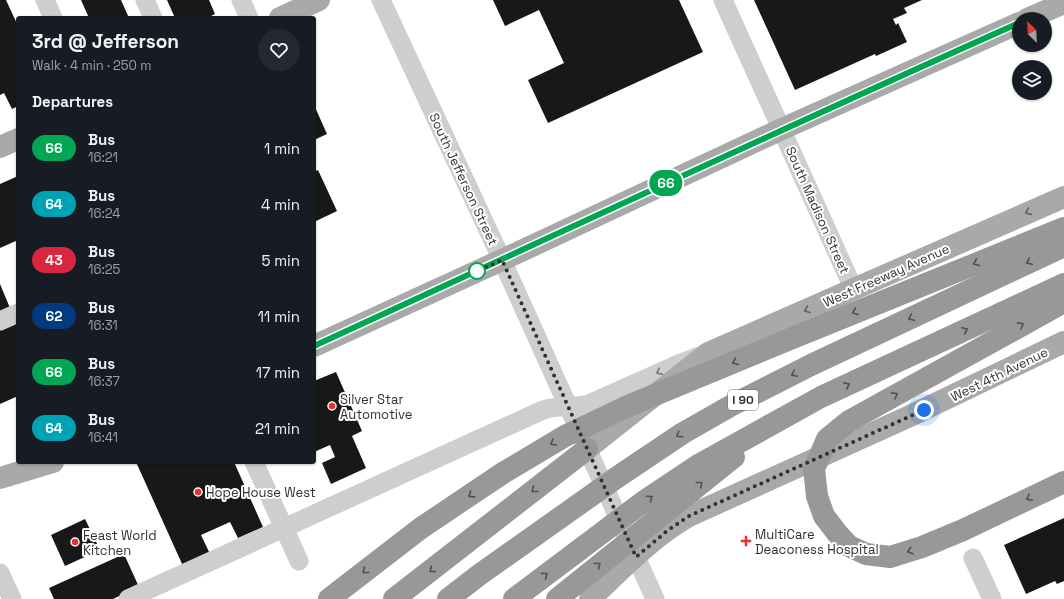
<!DOCTYPE html>
<meta charset="utf-8">
<style>
body{margin:0;font-family:"Space Grotesk",sans-serif;background:#242831;color:#f1f3f6;height:100vh;display:flex;flex-direction:column;font-size:15px;white-space:nowrap}
*{box-sizing:border-box;margin:0}
p{font-size:13px;color:#9ea1a6}
.icon{flex:none;width:22px;height:22px;fill:none;stroke:currentColor;stroke-width:2;stroke-linecap:round;stroke-linejoin:round}
.map{position:relative;flex:1;overflow:hidden}
.panel{position:absolute;left:16px;top:16px;width:300px;height:448px;display:flex;flex-direction:column;background:#171b24;border-radius:4px;box-shadow:0 1px 3px #0004}
.panel>*{flex:none}
.badge{padding:0 8px;border-radius:13px;font-size:14px;line-height:26px}
.needle{width:26px;rotate:336deg}
.tools{position:absolute;left:1012px;top:12px;display:grid;gap:8px}
.tools a{display:grid;place-items:center;width:40px;height:40px;border-radius:50%;background:#171b24;box-shadow:0 1px 3px #0004;font-size:20px}
.you{position:absolute;width:20px;height:20px;margin:-10px;border:3px solid #fff;border-radius:50%;background:#1a73e8;box-shadow:0 0 0 6px #1a73e833}
.map>.badge{position:absolute;translate:-50% -50%;box-shadow:0 0 0 2px #fff}
h2{padding:0 16px;font-size:15px;line-height:36px}
.round{display:grid;place-items:center;flex:none;width:42px;height:42px;border-radius:21px;background:#242831}
.overview{display:flex;align-items:center;justify-content:space-between;height:68px;padding:0 16px}
h1{font-size:19px;font-weight:800;line-height:30px}
ul{padding:0;list-style:none}
li{display:flex;align-items:center;gap:12px;height:56px;padding:0 16px}
li div{flex:1}
li b{display:block;font-size:15px}
li em{font-style:normal}
li .badge{min-width:44px;font-weight:700;text-align:center}
.map>svg:first-child{display:block}
.building{fill:#181818}
.lines{fill:none;stroke-linecap:round;stroke-linejoin:round}
.minor{stroke:#cecece;stroke-width:19}
.major{stroke:#a9a9a9;stroke-width:22}
.highway{stroke:#989898;stroke-width:22}
.highway-bridge{stroke:#989898;stroke-width:22}
.oneway{stroke:#616161}
.oneway2{stroke:#505050}
.oneway3{stroke:#787878}
.line-casing{stroke:#fff;stroke-width:9}
.line{stroke:#00a651;stroke-width:6}
.walk{stroke:#313131;stroke-width:4;stroke-dasharray:0 7.2}
.stop-dot{fill:#fff;stroke:#00a651;stroke-width:2}
.poi-dot{fill:#ef2e2c;stroke:#fff;stroke-width:1.5}
.labels{text-anchor:middle;stroke-width:4;stroke-linejoin:round;paint-order:stroke}
.shield{fill:#fff;stroke:#6f6f6f;stroke-width:1}
.shield-label{font-size:12px;font-weight:bold;fill:#313131}
.street-label{font-size:13px;fill:#313131;stroke:#fff}
.poi-label{font-size:13px;fill:#313131;stroke:#fff;text-anchor:start}
</style>
<div class="map">
<svg width="1064" height="599" viewBox="0 0 1064 599">
<rect width="100%" height="100%" fill="#fff"/>
<g class="building">
<polygon points="0,0 6,0 18,26 18,106 12,109 4,93 0,95"/>
<polygon points="81,0 121,0 129,18 89,18"/>
<polygon points="167,0 209,0 215,14 207,18 175,18"/>
<polygon points="493,0 679,0 703,52 548,123 528,80 564,63 539,10 505,26"/>
<polygon points="754,0 922,0 904,8 907,13 893,19 896,25 898,23 907,42 876,56 875,54 795,90"/>
<polygon points="314,105 327,134 314,140"/>
<polygon points="318,170 337,211 314,222 314,172"/>
<polygon points="18,176 18,240 0,248 0,184"/>
<polygon points="0,284 10,308 0,313"/>
<polygon points="16,320 18,325 18,396 0,404 0,327"/>
<polygon points="336,372 362,431 352,436 366,468 331,484 322,463 335,457 330,445 314,452 314,381"/>
<polygon points="136,462 234,462 263,527 238,538 230,522 201,535 210,554 183,566"/>
<polygon points="1064,518 1064,581 1057,584 1055,581 1026,594 1004,545"/>
<polygon points="85,519 100,550 65,566 51,535"/>
<polygon points="124,554 139,587 113,599 54,599 49,588"/>
</g>
<g class="lines">
<g class="minor">
<polyline points="45,0 53,18"/>
<polyline points="145,0 153,18"/>
<polyline points="241,0 249,18"/>
<polyline points="381,0 502,260 655,599"/>
<polyline points="723,0 854,290"/>
<polyline points="0,321 18,313"/>
<polyline points="254,462 299,561"/>
<polyline points="973,558 992,599"/>
<polyline points="0,573 12,599"/>
<path d="M128 599 543 410C558 405 573 408 589 404L681 363 699 356"/>
</g>
<g class="major">
<polyline points="280,18 319,0"/>
<polyline points="1027,19 1064,3"/>
<polyline points="0,147 18,139"/>
<polyline points="314,346 502,260 782,129 1019,23"/>
<polyline points="587,449 708,353 1064,197"/>
<polyline points="0,478 53,462"/>
<path d="M590 599C621 570 652 537 689 516L910 416 1064 342"/>
</g>
<g class="highway">
<polyline points="817,496 824,516 837,533 849,546 866,554 890,557 922,547 963,530 1064,482"/>
<polyline points="329,599 421,528 503,473"/>
<polyline points="394,599 587,449"/>
</g>
<g class="highway-bridge">
<polyline points="503,473 565,436 628,406 790,339 1064,228"/>
<polyline points="817,496 814,469 827,439 849,421 1064,302"/>
<polyline points="448,599 479,575 616,478 683,433 734,404 811,365 1064,246"/>
<polyline points="514,599 643,502 700,464 821,397 1064,284"/>
<polyline points="557,599 734,457"/>
</g>
</g>
<defs><path id="oneway-chevron" d="M-2-3.5L2.5 0L-2 3.5" fill="none" stroke-width="1.6" stroke-linecap="round" stroke-linejoin="round"/></defs>
<g class="oneway">
<use href="#oneway-chevron" transform="translate(1028 212) rotate(156)"/>
<use href="#oneway-chevron" transform="translate(807 310) rotate(157)"/>
</g>
<g class="oneway2">
<use href="#oneway-chevron" transform="translate(1029 262) rotate(155)"/>
<use href="#oneway-chevron" transform="translate(976 263) rotate(158)"/>
<use href="#oneway-chevron" transform="translate(855 312) rotate(158)"/>
<use href="#oneway-chevron" transform="translate(911 318) rotate(155)"/>
<use href="#oneway-chevron" transform="translate(1021 325) rotate(-29)"/>
<use href="#oneway-chevron" transform="translate(965 330) rotate(-25)"/>
<use href="#oneway-chevron" transform="translate(735 362) rotate(157)"/>
<use href="#oneway-chevron" transform="translate(794 374) rotate(153)"/>
<use href="#oneway-chevron" transform="translate(847 385) rotate(-25)"/>
<use href="#oneway-chevron" transform="translate(895 395) rotate(-29)"/>
<use href="#oneway-chevron" transform="translate(679 435) rotate(148)"/>
<use href="#oneway-chevron" transform="translate(553 443) rotate(150)"/>
<use href="#oneway-chevron" transform="translate(700 484) rotate(-39)"/>
<use href="#oneway-chevron" transform="translate(534 490) rotate(142)"/>
<use href="#oneway-chevron" transform="translate(471 495) rotate(147)"/>
<use href="#oneway-chevron" transform="translate(650 498) rotate(-34)"/>
<use href="#oneway-chevron" transform="translate(1029 498) rotate(154)"/>
<use href="#oneway-chevron" transform="translate(910 551) rotate(163)"/>
<use href="#oneway-chevron" transform="translate(598 565) rotate(-39)"/>
<use href="#oneway-chevron" transform="translate(432 570) rotate(142)"/>
<use href="#oneway-chevron" transform="translate(365 571) rotate(142)"/>
<use href="#oneway-chevron" transform="translate(545 575) rotate(-37)"/>
</g>
<use class="oneway3" href="#oneway-chevron" transform="translate(659 372) rotate(156)"/>
<g class="lines">
<defs>
<path id="line" d="M314 346C549 238 783 128 1019 23"/>
</defs>
<use href="#line" class="line-casing"/>
<use href="#line" class="line"/>
<polyline class="walk" points="477,271 475,272 502,260 636,557 667,531 689,516 924,410"/>
</g>
<circle class="stop-dot" cx="477" cy="271" r="8"/>
<g class="poi-dot">
<circle cx="332" cy="406" r="4"/>
<circle cx="198" cy="492" r="4"/>
<path d="M744 535h4v4h4v4h-4v4h-4v-4h-4v-4h4z"/>
<circle cx="75" cy="542" r="4"/>
</g>
<g class="labels">
<rect class="shield" x="728" y="390" width="30" height="20" rx="3"/>
<g class="shield-label">
<text x="743" y="404">I 90</text>
</g>
<g class="street-label">
<text transform="translate(464 179) rotate(65)" y="5">South Jefferson Street</text>
<text transform="translate(818 210) rotate(66)" y="5">South Madison Street</text>
<text transform="translate(886 275) rotate(-24)" y="5">West Freeway Avenue</text>
<text transform="translate(999 374) rotate(-26)" y="5">West 4th Avenue</text>
</g>
<g class="poi-label">
<text x="340" y="404">Silver Star<tspan x="340" dy="15">Automotive</tspan></text>
<text x="206" y="497">Hope House West</text>
<text x="755" y="539">MultiCare<tspan x="755" dy="15">Deaconess Hospital</tspan></text>
<text x="83" y="540">Feast World<tspan x="83" dy="15">Kitchen</tspan></text>
</g>
</g>
</svg>
<div class="tools">
<a><svg class="needle" viewBox="-14 -14 28 28"><path d="M0-13l5 13h-10z" fill="#e53935"/><path d="M0 13l5-13h-10z" fill="#9ea1a6"/></svg></a>
<a><svg class="icon" aria-label="layers" viewBox="0 0 24 24"><path d="M12 4l9 5-9 5-9-5zM3 14l9 5 9-5"/></svg></a>
</div>
<div class="you" style="left:924px;top:410px"></div>
<b class="badge" style="left:666px;top:183px;background:#00a651;color:#fff">66</b>
<section class="panel">
<div class="overview"><div><h1>3rd @ Jefferson</h1><p>Walk · 4 min · 250 m</p></div><a class="round"><svg class="icon" aria-label="heart" viewBox="0 0 24 24"><path d="M12 20l-8-8c-3-5 5-10 8-4 3-6 11-1 8 4z"/></svg></a></div>
<h2>Departures</h2>
<ul>
<li><span class="badge" style="background:#00a651;color:#fff">66</span><div><b>Bus</b><p>16:21</p></div><em>1 min</em></li>
<li><span class="badge" style="background:#00a3b4;color:#fff">64</span><div><b>Bus</b><p>16:24</p></div><em>4 min</em></li>
<li><span class="badge" style="background:#d7263d;color:#fff">43</span><div><b>Bus</b><p>16:25</p></div><em>5 min</em></li>
<li><span class="badge" style="background:#003b80;color:#fff">62</span><div><b>Bus</b><p>16:31</p></div><em>11 min</em></li>
<li><span class="badge" style="background:#00a651;color:#fff">66</span><div><b>Bus</b><p>16:37</p></div><em>17 min</em></li>
<li><span class="badge" style="background:#00a3b4;color:#fff">64</span><div><b>Bus</b><p>16:41</p></div><em>21 min</em></li>
</ul>
</section>
</div>
